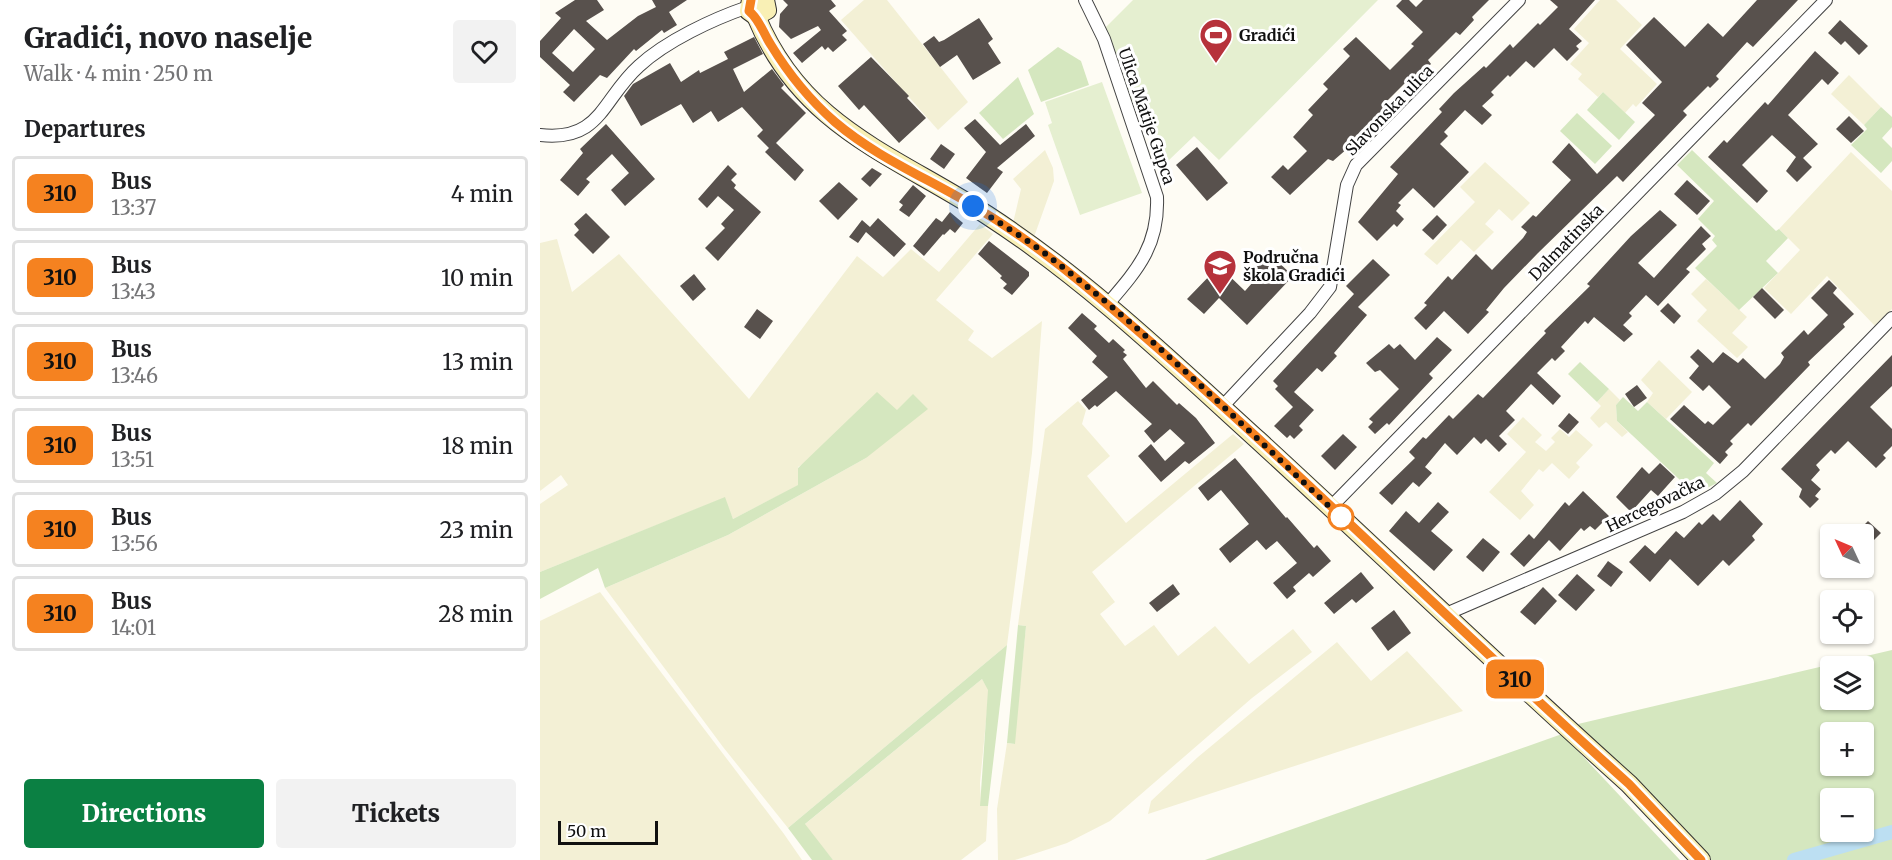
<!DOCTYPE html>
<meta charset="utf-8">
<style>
body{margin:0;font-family:Merriweather,serif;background:#f2f2f2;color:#202124;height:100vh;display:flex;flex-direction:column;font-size:22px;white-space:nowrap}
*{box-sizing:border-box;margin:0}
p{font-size:20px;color:#757577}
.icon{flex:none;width:33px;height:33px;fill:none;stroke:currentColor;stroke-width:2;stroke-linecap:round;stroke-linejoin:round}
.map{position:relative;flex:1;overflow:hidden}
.sheet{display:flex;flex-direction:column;background:#fff;width:540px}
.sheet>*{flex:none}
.badge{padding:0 12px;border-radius:9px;font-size:21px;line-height:39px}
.needle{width:39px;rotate:314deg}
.buttons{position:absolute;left:1280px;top:524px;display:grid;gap:12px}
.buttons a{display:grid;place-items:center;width:54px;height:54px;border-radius:6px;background:#fff;box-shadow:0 2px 4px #0004;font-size:30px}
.scale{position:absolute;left:18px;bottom:15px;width:100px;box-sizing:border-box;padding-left:6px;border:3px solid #101010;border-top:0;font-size:16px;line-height:21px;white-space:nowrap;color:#101010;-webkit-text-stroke:4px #fff;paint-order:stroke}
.you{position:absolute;width:30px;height:30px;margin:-15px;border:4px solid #fff;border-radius:50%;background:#1a73e8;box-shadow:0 0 0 9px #1a73e833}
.map>.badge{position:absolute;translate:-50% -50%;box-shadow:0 0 0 3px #fff}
h2{padding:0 24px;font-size:22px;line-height:54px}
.round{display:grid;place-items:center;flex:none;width:63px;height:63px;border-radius:6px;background:#f2f2f2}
.headline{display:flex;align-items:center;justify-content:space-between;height:102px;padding:0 24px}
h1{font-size:28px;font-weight:800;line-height:45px}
.cta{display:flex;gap:12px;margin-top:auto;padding:12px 24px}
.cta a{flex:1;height:69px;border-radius:6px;background:#0b8043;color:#fff;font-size:24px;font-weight:800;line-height:69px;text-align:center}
.cta a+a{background:#f2f2f2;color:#202124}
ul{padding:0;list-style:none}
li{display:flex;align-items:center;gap:18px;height:75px;margin:0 12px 9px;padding:0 12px;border:3px solid #e0e0e0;border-radius:6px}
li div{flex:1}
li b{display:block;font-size:22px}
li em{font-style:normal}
li .badge{min-width:66px;font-weight:700;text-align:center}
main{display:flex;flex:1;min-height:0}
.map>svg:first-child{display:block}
.farmland{fill:#f3f0d5}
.green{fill:#d5e7bf;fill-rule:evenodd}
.pitch{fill:#e5efd0}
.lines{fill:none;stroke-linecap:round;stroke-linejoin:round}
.canal{stroke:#bcdff2;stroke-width:14}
.building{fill:#58514d;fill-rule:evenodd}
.street-casing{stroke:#434343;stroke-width:14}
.secondary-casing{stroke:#323232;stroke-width:20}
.street{stroke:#fff;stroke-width:12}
.secondary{stroke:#f9f0b5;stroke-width:18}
.line-casing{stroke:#fff;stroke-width:14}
.line{stroke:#f58220;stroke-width:9}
.walk{stroke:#101010;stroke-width:6;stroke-dasharray:0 10.8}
.stop-dot{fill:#fff;stroke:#f58220;stroke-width:3}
.labels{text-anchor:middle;stroke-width:6;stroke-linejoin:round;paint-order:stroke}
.poi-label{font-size:16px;font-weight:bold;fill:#101010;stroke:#fff;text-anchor:start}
.street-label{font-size:16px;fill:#101010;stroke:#fff}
</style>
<main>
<section class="sheet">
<div class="headline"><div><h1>Gradići, novo naselje</h1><p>Walk · 4 min · 250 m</p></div><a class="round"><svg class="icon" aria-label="heart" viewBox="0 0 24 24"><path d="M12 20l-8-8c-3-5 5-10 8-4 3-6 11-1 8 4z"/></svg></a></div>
<h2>Departures</h2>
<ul>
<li><span class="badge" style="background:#f58220;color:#111">310</span><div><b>Bus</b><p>13:37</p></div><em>4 min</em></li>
<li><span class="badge" style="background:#f58220;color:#111">310</span><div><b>Bus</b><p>13:43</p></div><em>10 min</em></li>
<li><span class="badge" style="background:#f58220;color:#111">310</span><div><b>Bus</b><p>13:46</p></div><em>13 min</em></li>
<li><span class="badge" style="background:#f58220;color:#111">310</span><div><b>Bus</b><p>13:51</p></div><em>18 min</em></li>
<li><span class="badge" style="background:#f58220;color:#111">310</span><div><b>Bus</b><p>13:56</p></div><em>23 min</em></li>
<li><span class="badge" style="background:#f58220;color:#111">310</span><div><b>Bus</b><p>14:01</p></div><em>28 min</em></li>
</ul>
<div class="cta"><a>Directions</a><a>Tickets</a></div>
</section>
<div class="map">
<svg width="1352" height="860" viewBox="0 0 1352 860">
<rect width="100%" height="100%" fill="#fefcf4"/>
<g class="farmland">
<polygon points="324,0 347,0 428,102 398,130 301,20"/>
<polygon points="1060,0 1076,0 1102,25 1080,49 1117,84 1096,107 1093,104 1085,113 1063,92 1058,97 1038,79 1042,74 1030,64 1049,43 1034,29"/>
<polygon points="1309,75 1341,107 1324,125 1291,94"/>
<polygon points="505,150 513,168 514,181 494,237 473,223 481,189 473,179"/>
<polygon points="1311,152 1352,191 1352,309 1335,326 1287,276 1251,314 1224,288 1260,250 1239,229"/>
<polygon points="945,162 990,203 972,221 959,209 945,224 954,232 934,252 921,240 897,265 884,254 935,202 920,187"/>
<polygon points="440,224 453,234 396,300 434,331 428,340 452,358 502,321 492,453 467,645 248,828 183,747 65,588 188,535 326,458 357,410 258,467 259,485 193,519 184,498 0,572 0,504 28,485 21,475 0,491 0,243 17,239 32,292 79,254 209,399 317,256 343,277 371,249 399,272"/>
<polygon points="1166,279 1207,317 1192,333 1208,347 1197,358 1157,321 1167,310 1151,294"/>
<polygon points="1119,360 1152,392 1126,419 1107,402 1113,393 1101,380"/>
<polygon points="1069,389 1080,400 1076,405 1077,421 1088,432 1082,437 1066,422 1059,428 1050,418 1061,406 1057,402"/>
<polygon points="538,401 546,410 542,424 570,456 547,476 586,523 693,434 704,444 552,572 575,602 560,614 585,646 614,625 638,656 675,626 709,664 753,629 772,652 712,698 570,821 527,843 475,860 458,860 457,809 467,743 474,744 486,626 478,625 505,429"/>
<polygon points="983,417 1002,435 995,442 1006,451 1015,442 1011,438 1020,429 1029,437 1036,430 1053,445 1036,463 1040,467 1029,479 1012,463 1003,472 999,469 981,491 994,505 980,520 949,492 986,452 967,434"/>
<polygon points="60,592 244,834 262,860 0,860 0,621"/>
<polygon points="797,642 831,681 867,651 923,711 608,814 611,801 658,757"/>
<polygon points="442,679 449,690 440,783 441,806 448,806 446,841 421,860 293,860 264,825"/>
</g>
<g class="green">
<polygon points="518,47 541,61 549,85 501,102 488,70"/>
<polygon points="478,77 494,114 463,139 439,113"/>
<polygon points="1063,92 1095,122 1079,140 1047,110"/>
<polygon points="1341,107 1352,117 1352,127 1342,138 1352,148 1352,161 1341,173 1311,145 1327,129 1324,125"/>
<polygon points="1037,113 1072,146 1055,164 1020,131"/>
<polygon points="1152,150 1236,231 1239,229 1248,238 1226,261 1238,273 1199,310 1155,268 1177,246 1172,240 1175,236 1158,219 1174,201 1137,165"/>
<polygon points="1040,362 1069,389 1057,402 1028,374"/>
<polygon points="337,392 357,410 373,394 388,409 326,458 188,535 65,588 58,568 0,599 0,572 185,497 193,519 258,485 258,468"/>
<polygon points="1083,397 1098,411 1107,402 1174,463 1166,473 1177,483 1155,494 1077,421 1076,405"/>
<polygon points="478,625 486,626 475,744 467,743"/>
<polygon points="467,645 448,806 440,806 448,690 442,679 265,824 293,860 272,860 248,828"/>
<path d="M1352 650V860H1167L1038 724ZM1290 666H1323V699H1290ZM1290 732H1323V765H1290ZM1290 798H1323V831H1290Z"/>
<polygon points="1022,734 1140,860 665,860"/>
</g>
<g class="pitch">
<polygon points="593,0 838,0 679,160 654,136 628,161 603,100 593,104 565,28"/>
<polygon points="562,82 602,193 540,215 508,125 512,123 505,102"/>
</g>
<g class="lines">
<polyline class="canal" points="1254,860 1352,832"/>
</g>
<g class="building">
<path d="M35 0H57L64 10 46 21 67 40 98 16 116 7 112 0H147L129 12 137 25 124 33 122 30 96 51 94 49 67 78 60 75 34 102 23 92 30 85 0 57V41L21 18 15 13ZM34 29 55 49 33 72 12 53Z"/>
<polygon points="243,0 291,0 296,6 289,11 307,31 302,35 307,40 293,52 288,47 285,50 282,46 262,63 253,53 281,30 278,26 251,39 239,27 240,14 248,5"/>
<polygon points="862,0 869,0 876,7 883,0 949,0 932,17 934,20 920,35 916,32 888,60 891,64 877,77 874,74 846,102 848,105 808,148 793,161 788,159 750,195 731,177 743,165 748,170 767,151 753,137 773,115 768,110 788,89 783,84 810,56 803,49 816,37 850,70 874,46 871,44 883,32 856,6"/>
<polygon points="1010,0 1055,0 1029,29 1042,41 1036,46 1039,49 1027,61 1014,48 994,68 986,61 970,77 968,75 951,92 954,95 942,106 952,115 942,125 925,110 904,132 908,136 900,144 929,172 894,208 873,188 858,203 861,205 856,211 864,219 857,227 854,224 837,241 818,222 858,174 850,167 902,112 899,109 914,93 944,66 946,68 970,44 973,48 998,23 1000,25 1018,7"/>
<polygon points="1217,0 1258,0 1213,47 1207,42 1176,76 1179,79 1170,88 1168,86 1143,111 1147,115 1083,182 1077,176 998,253 964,288 946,310 949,312 928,334 904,311 886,330 874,318 887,305 884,303 908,276 912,280 936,254 952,270 983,238 987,232 981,227 993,215 996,217 1031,180 1012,162 1029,143 1057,174 1115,115 1102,103 1122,82 1086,45 1114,17 1145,47 1168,23 1183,37"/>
<polygon points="439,18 453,39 448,43 461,63 433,80 417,55 400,67 383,44 394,36 399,42 404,40"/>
<polygon points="1300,20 1328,46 1319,55 1305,41 1301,45 1288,33"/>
<polygon points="214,37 223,54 193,69 204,92 232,69 244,85 241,88 266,113 236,143 264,170 255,181 225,152 229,148 217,136 223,130 202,107 178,122 171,111 153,123 141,104 101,126 84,96 93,84 130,63 141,82 159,70 160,73 188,59 184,52"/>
<polygon points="1275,51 1299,73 1288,85 1282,79 1248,115 1278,144 1263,158 1272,167 1257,182 1246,171 1256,157 1232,135 1202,165 1228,191 1217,203 1168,157 1184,140 1187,143 1225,102 1228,105"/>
<polygon points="331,57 369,96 367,98 386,118 359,143 324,105 319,110 298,86"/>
<polygon points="1309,116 1324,131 1311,143 1296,129"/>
<polygon points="435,119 460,145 486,124 495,136 457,168 463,172 447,193 426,178 446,152 424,128"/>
<polygon points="66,124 115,179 85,206 71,190 89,173 72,154 46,179 50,182 38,196 20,180 43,153 40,149"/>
<polygon points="401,144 415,154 404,169 390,159"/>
<polygon points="657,147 688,183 667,201 636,165"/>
<polygon points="188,165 197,174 191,180 196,185 194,188 221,212 178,261 165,248 185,228 181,224 194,210 178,196 167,208 158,199"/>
<polygon points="332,168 342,174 330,187 321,179"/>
<polygon points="1147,180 1170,201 1157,215 1134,194"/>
<polygon points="299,182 318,199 298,220 279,201"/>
<polygon points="373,185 386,196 369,217 359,210 363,205 359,202"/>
<polygon points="1120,210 1137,225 1098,263 1114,278 1161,226 1171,236 1162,244 1166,249 1146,269 1150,272 1118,306 1106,295 1089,313 1092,316 1083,325 1093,334 1084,342 1054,317 1048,324 1045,321 1021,347 1025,351 1015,361 1012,358 997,373 1021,396 1013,405 991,384 966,411 975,420 959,436 967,444 959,452 946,439 941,444 934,437 917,455 905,443 885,467 892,473 879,487 873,482 852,505 839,493 875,458 869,452 883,437 886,439 909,415 913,419 938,394 943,398 1006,333 1004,331 1050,286 1047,284 1091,236"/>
<polygon points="410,212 423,223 415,233 410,229 404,235 403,234 384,256 373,246 396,218 402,222"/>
<polygon points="46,213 70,237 53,254 34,235 39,230 34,224"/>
<polygon points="897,215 907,225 893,240 882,230"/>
<polygon points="338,218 366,244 354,257 326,232 318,243 309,237 322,220 330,227"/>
<polygon points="449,241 489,272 489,276 472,295 463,288 467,284 460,278 462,276 438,254"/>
<polygon points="724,258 730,264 735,259 753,276 707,325 679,298 664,314 647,299 679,266 705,291 720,274 714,268"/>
<polygon points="833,259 850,275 818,307 827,315 794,353 797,356 782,372 777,368 754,392 774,410 759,426 763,430 754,439 750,435 747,438 734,426 753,407 735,389 738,386 733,381 814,294 806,286"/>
<polygon points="154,274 166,289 153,301 140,286"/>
<polygon points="1289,280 1297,288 1293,293 1314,314 1303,324 1305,327 1268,362 1270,365 1211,426 1208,423 1190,441 1193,444 1185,452 1188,455 1180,464 1130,419 1144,405 1165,424 1168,421 1173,425 1191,407 1169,385 1163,391 1149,378 1159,366 1150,357 1158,349 1173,363 1183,352 1198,363 1203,358 1225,379 1240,364 1244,357 1241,353 1264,330 1268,335 1288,315 1271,298"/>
<polygon points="1222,288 1244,310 1235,319 1213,297"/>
<polygon points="1128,303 1141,316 1134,324 1120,311"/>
<polygon points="217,309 233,321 220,339 204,327"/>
<polygon points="542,313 557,326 554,329 569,343 573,339 585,350 583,352 587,355 583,359 606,388 613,381 637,405 639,403 656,418 675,443 649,464 645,461 621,482 598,456 611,444 625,461 645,443 630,429 614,443 604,431 612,424 576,391 557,407 555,405 549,410 541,400 568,377 552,362 557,356 528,328"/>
<polygon points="897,337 912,350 889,374 893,378 849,425 847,423 835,434 828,427 833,422 829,419 859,389 840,370 835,372 826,363 849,344 854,349 860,344 875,360"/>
<polygon points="1352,355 1352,386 1330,407 1352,429 1352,446 1343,455 1346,458 1336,468 1308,441 1295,454 1291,450 1276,465 1280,470 1271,480 1281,489 1275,496 1279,499 1270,508 1259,497 1262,489 1241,469"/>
<polygon points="1097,385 1107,398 1094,407 1085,394"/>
<polygon points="1029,413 1039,422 1028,434 1018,426"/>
<polygon points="803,434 817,447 795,470 781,456"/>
<polygon points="695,458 746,518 747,517 774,548 777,545 791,561 773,577 769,573 753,587 756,591 747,599 733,583 757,563 737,541 726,550 717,540 690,563 679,549 709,524 681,490 668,501 658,488"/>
<polygon points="1120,463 1135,477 1118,496 1111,490 1091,512 1076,497 1102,467 1109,474"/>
<polygon points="1043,491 1069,516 1055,530 1050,526 1044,531 1041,528 1020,551 1009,540 984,567 970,554 989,534 994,539 1025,502 1029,506"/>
<polygon points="1200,500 1223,524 1212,536 1215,540 1189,566 1183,560 1158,586 1130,559 1110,582 1089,562 1105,545 1115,554 1136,531 1144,538 1159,522 1162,525 1173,514 1180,521"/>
<polygon points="898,502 909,512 891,531 913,550 894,571 849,531 866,511 879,523"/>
<polygon points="1328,521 1341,533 1323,551 1323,534 1315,534"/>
<polygon points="943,538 960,552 943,572 926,557"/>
<polygon points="1068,561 1083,572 1071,587 1057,576"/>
<polygon points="821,572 834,588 816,603 812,599 794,614 784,603"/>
<polygon points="1037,574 1055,590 1036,611 1018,595"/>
<polygon points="633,584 640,594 617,612 609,603"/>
<polygon points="1003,587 1017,601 995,625 980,612"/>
<polygon points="854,610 871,633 848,651 831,628"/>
</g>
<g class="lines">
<defs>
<g id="street">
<path d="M545 0 564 39 617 197C619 246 597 270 567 305"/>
<path d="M0 135C61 142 62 99 99 66 126 41 173 19 208 7"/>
<polyline points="682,407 770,313 790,287 807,185 816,165 979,0"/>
<polyline points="791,507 1286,0"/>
<polyline points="906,614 1143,512 1175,494 1203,471 1352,318"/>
</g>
<g id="secondary">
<polyline points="211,0 209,11 216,16 227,10 225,0"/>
<path d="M216 16C262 128 355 155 447 215 547 280 630 360 718 440 842 554 963 671 1089 784L1161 860"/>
</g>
</defs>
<use href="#street" class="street-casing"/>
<use href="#secondary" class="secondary-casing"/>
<use href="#street" class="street"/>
<use href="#secondary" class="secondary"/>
</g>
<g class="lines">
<defs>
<path id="line" d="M211 0 209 11C220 20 223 33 231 45 248 73 271 101 295 122 336 157 387 178 432 205 471 228 508 255 543 284 732 442 905 619 1089 784L1161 860"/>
</defs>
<use href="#line" class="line-casing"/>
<use href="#line" class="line"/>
<path class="walk" d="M433 206C461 224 490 241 516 262 619 341 711 434 806 522L801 517"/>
</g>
<defs>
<symbol id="stadium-pin" viewBox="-11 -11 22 30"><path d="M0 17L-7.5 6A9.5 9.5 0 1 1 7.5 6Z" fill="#b6323b" stroke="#fff"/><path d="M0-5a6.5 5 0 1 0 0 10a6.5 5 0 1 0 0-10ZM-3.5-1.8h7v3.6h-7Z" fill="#fff"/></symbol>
<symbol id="school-pin" viewBox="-11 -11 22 30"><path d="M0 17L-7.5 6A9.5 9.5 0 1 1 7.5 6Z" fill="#b6323b" stroke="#fff"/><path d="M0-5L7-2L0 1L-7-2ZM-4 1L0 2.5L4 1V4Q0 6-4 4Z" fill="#fff"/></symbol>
</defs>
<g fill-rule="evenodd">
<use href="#stadium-pin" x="657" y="16" width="38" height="52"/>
<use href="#school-pin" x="661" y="247" width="38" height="52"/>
</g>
<circle class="stop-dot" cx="801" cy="517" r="12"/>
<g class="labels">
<g class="poi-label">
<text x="699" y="41">Gradići</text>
<text x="703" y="263">Područna<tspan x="703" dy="18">škola Gradići</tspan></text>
</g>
<g class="street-label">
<text transform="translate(849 110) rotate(-46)" y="6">Slavonska ulica</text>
<text transform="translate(607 116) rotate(71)" y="6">Ulica Matije Gupca</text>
<text transform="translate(1026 242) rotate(-46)" y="6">Dalmatinska</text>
<text transform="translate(1115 504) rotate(-26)" y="6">Hercegovačka</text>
</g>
</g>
</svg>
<div class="buttons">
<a><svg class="needle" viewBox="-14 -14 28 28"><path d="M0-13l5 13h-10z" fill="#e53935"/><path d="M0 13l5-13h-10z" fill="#757577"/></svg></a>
<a><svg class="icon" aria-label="locate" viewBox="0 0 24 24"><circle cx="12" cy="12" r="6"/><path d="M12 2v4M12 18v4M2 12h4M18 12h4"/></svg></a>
<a><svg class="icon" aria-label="layers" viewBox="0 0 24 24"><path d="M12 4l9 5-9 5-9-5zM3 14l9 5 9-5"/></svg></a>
<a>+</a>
<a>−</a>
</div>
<div class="scale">50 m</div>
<div class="you" style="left:433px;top:206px"></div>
<b class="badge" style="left:975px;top:679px;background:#f58220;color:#111">310</b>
</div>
</main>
